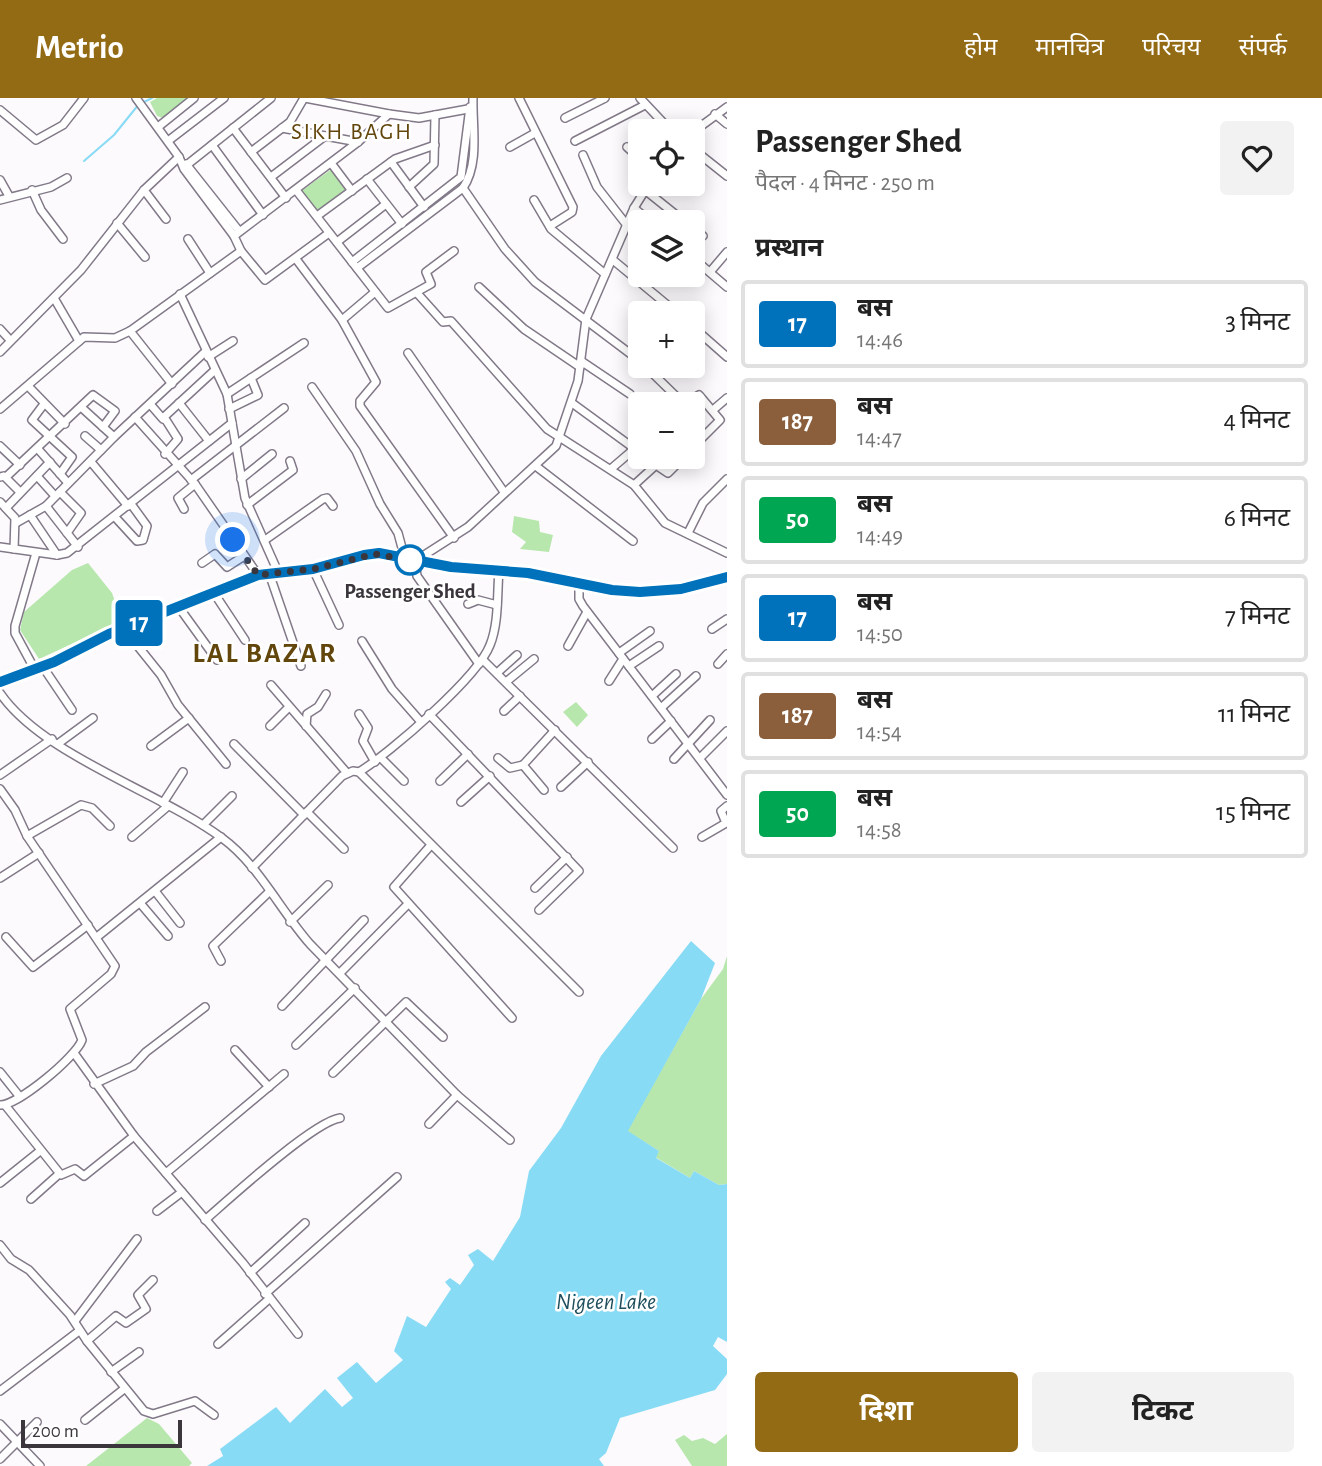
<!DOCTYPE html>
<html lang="hi">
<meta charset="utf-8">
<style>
body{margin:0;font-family:"Alegreya Sans","Noto Sans Devanagari",sans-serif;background:#f2f2f2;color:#222;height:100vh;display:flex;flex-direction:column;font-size:26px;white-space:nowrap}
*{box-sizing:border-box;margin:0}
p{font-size:23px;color:#767676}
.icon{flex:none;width:38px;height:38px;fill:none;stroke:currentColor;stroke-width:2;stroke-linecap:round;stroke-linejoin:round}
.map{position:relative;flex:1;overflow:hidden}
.details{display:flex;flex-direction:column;background:#fff;width:595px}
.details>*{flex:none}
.badge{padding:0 14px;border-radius:5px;font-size:24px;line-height:46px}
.controls{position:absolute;left:628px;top:21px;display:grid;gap:14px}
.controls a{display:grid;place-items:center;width:77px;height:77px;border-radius:7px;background:#fff;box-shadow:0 4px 18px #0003;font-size:35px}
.scale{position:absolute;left:21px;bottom:18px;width:161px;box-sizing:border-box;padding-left:7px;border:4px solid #3a363c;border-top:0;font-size:19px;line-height:24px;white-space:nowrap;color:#3a363c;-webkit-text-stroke:5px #fff;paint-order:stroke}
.you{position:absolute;width:35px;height:35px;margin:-18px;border:5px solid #fff;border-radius:50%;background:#1a73e8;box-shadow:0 0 0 10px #1a73e833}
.map>.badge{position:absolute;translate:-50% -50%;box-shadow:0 0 0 4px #fff}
h2{padding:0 28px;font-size:26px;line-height:63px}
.round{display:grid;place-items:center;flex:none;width:74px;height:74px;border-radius:7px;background:#f2f2f2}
.summary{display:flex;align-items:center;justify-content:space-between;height:119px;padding:0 28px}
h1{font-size:33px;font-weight:700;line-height:52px}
.primary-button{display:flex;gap:14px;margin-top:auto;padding:14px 28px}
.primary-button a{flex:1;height:80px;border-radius:7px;background:#936b14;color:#fff;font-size:28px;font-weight:700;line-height:80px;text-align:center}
.primary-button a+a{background:#f2f2f2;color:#222}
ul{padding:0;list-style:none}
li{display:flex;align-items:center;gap:21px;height:88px;margin:0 14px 10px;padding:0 14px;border:4px solid #e0e0e0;border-radius:7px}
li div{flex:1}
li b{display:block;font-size:26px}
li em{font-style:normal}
li .badge{min-width:77px;font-weight:700;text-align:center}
header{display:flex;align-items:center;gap:42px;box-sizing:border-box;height:98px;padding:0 35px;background:#936b14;color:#fff}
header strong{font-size:33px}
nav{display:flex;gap:38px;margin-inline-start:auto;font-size:24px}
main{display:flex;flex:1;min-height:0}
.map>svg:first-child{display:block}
.green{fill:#b7e7ad}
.water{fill:#88dbf5}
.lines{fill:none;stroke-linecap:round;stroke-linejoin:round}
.stream{stroke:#88dbf5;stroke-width:2}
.minor-casing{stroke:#827988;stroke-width:10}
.major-casing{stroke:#d8d7d8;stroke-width:12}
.minor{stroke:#fff;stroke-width:7}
.major{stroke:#ecb97e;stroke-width:9}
.line-casing{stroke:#fff;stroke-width:16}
.line{stroke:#0072bc;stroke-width:10}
.walk{stroke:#3a363c;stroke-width:7;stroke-dasharray:0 12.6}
.stop-dot{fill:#fff;stroke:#0072bc;stroke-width:3.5}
.labels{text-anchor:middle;stroke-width:5;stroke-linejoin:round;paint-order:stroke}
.stop-label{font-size:21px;font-weight:bold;fill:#3a363c;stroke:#fff}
.neighbourhood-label{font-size:23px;letter-spacing:2px;fill:#62460b;stroke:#fff}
.water-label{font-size:23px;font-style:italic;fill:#1e4e5c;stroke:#fff}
.district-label{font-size:28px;font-weight:bold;letter-spacing:2px;fill:#62460b;stroke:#fff}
</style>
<header>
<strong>Metrio</strong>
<nav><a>होम</a><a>मानचित्र</a><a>परिचय</a><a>संपर्क</a></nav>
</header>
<main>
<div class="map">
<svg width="727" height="1368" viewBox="0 0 727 1368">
<rect width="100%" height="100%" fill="#fcfafd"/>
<g class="green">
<polygon points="157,0 190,0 163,20 157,18 150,4"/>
<polygon points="333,70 349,91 317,116 300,94"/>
<polygon points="514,418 539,423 540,434 553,437 549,454 520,451 526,444 512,434"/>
<polygon points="88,465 112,495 122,523 39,561 20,532 24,514 72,472"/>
<polygon points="576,604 588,617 577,629 563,614"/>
<polygon points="727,858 727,1086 719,1087 694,1073 690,1080 655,1059 659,1053 627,1033 701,901 723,871"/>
<polygon points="147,1320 159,1326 192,1365 189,1368 86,1368"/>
<polygon points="727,1336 727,1368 692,1368 675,1342 684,1337 692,1343 703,1340 715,1346"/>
</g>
<polygon class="water" points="691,843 715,865 701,901 628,1033 659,1053 656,1060 690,1080 694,1073 719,1087 727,1086 727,1244 718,1239 713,1248 727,1261 727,1276 715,1292 620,1320 606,1355 599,1361 604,1368 207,1368 223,1358 220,1351 276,1309 290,1325 325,1291 342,1309 353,1300 337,1280 357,1264 376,1285 403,1262 394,1253 407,1218 426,1229 451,1191 445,1184 450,1180 460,1187 474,1167 468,1157 478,1151 493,1163 520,1119 529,1073 561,1030 601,958"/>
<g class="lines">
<g class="stream">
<polyline points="144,4 152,0"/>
<polyline points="84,63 114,37 139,6"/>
</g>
<defs>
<g id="minor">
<polyline points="136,0 179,59 184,71 234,138"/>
<polyline points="305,0 389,16"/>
<polyline points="519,0 573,109 572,114 550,128"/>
<polyline points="640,0 671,33"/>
<polyline points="0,12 36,42 63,27 84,0"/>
<polyline points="715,16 727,26"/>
<polyline points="565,20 605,0"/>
<polyline points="158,29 194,0"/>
<polyline points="233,30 286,100"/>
<polyline points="282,30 358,44"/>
<polyline points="693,34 727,9"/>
<polyline points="168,43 224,0"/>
<polyline points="575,43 645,7"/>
<polyline points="212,47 263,117"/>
<polyline points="510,49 535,35"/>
<polyline points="627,49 640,61"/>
<polyline points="693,51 727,78"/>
<polyline points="251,54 290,24 304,0"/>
<polyline points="583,57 597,89 626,126"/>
<polyline points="391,64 424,109"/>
<polyline points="331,65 352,93"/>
<polyline points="186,66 239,133"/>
<polyline points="188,66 271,0"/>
<polyline points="271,79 325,38"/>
<polyline points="367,81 402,126"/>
<polyline points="0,82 9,98"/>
<polyline points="409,89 434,66 435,17"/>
<polyline points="463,90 505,151 535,184 640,263"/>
<polyline points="32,92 41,112 63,141"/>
<polyline points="144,92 166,121"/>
<polyline points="296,92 388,210 431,186 426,174 454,153"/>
<polyline points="645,92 685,124"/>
<polyline points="0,102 51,89 67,80"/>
<polyline points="534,102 551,131 605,176"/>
<polyline points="634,110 651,124"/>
<polyline points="317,118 395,61 435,47"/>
<polyline points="117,125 145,159"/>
<polyline points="693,130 703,138"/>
<polyline points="329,135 265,182 241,153 234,138 358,44 389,16 419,20 468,11"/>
<polyline points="188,141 210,175"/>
<polyline points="337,144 386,106"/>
<polyline points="693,160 727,189"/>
<polyline points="296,161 342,222 376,284 360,303 360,308 454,440"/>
<polyline points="613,162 677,215"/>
<polyline points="352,164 461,79 470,9"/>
<path d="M357 170 463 90C480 65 472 28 473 0"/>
<polyline points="710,174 727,154"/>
<polyline points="479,189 524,231 580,269"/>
<polyline points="417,195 443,224 451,223 547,331 634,387 665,425 727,455"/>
<polyline points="180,196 227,296 245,400 278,474"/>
<polyline points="54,200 79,243"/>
<polyline points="342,222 375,194"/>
<polyline points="693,229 727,259"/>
<polyline points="0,231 10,242"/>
<polyline points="130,233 172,286"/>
<polyline points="0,254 81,172 144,92 179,59"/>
<polyline points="408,255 504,394"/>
<polyline points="208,259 233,243"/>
<polyline points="581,263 630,296"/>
<polyline points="645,268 684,306"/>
<polyline points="28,288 65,326"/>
<polyline points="312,289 356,353 380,406 398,435 405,461"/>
<polyline points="227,296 304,245"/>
<polyline points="179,305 209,343"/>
<polyline points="572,305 635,351"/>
<polyline points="44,306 32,322 72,359 60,376"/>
<polyline points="150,306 163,321"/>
<polyline points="685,306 699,297 720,322 693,349"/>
<polyline points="81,309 114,339"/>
<polyline points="0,311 84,239 115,240 130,233 241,153"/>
<polyline points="229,311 258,297 251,280"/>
<polyline points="713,312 727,300"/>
<polyline points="135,319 195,386 258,477"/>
<polyline points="85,338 101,352"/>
<polyline points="0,348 20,367"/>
<polyline points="38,351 68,385"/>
<polyline points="165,356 178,341 164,319 215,272"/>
<polyline points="91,364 128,408"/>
<polyline points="537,369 633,443"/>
<polyline points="612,370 640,346"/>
<polyline points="37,378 55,398"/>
<polyline points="0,379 4,378 20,394"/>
<polyline points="6,379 93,297 115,313 103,329"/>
<polyline points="241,381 272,356"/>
<polyline points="191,382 284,310"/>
<polyline points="634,387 656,367 668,375 684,359"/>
<polyline points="60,394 81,415 67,435"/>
<polyline points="0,404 15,420 14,451"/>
<polyline points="247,407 293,372 290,363"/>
<polyline points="46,408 114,339 205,254"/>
<polyline points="6,410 50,364"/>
<polyline points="184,411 178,400 195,386"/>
<polyline points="30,417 57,457"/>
<polyline points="115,419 137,443 143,442 147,428 131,406"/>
<polyline points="16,425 46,408 78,449"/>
<polyline points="688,435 703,405 727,381"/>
<polyline points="265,442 323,401 327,400 333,408"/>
<polyline points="0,449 57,457 67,455 232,325"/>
<polyline points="202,465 215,456 227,469 244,458"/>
<polyline points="313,471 339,527"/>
<polyline points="269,475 301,568"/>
<polyline points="579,485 579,501 583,508 727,697"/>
<polyline points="214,495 245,542"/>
<polyline points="468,506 478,502 497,507"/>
<polyline points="178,508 217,562"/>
<polyline points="124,531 161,577 178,607 226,666"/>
<polyline points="712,531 727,521"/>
<polyline points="362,543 392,591 421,624"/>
<polyline points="568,548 587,514"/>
<polyline points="619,555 650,533"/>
<polyline points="483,562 673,750"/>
<polyline points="479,566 417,478 415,463 468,429 556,348 578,283 586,221 634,110 649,86"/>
<polyline points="718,566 727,556"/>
<polyline points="629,568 659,548"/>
<polyline points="43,569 72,612"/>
<polyline points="35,572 15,535 15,528 36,455"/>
<polyline points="497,575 517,557"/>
<polyline points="609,583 623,561"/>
<polyline points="506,584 534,561"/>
<polyline points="271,587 347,675"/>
<path d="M0 595C42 657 160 694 222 740 258 766 280 812 310 846L457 997 510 1042"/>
<polyline points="652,598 676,576"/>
<polyline points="661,610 696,578"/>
<polyline points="504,613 520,598"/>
<polyline points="359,616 368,630 363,643 375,664"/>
<polyline points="429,616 579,773 539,812"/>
<polyline points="270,628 289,609"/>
<polyline points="306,628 307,616 318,609 326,596"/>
<polyline points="652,641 671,623"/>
<polyline points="59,645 93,620"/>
<polyline points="234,646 304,717"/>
<polyline points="151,648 189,620"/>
<polyline points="381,660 404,683"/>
<polyline points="498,660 510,670 523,667"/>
<polyline points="700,660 727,633"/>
<polyline points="674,661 710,622"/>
<path d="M359 674C390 655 478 579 490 547 499 525 497 496 499 472"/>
<polyline points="0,677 52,641"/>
<polyline points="440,683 468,656"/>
<polyline points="561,689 588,664"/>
<path d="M0 691 15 712 27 738 115 868 111 876 70 911 82 942C76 959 17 1008 0 1007"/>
<polyline points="544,692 523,667 555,632"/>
<polyline points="461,704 490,678"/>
<polyline points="163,705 183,674"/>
<polyline points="307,714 344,751"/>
<polyline points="203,727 232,698"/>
<polyline points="27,738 81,707 92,710 110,728"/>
<polyline points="132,739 168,708"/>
<polyline points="702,739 726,725 721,713 727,708"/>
<polyline points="431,747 394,789 512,920"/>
<polyline points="252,770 342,678 353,673 359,674 579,894"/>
<polyline points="0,780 39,755"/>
<polyline points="535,790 567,759"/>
<polyline points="155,793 180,825"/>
<polyline points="140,805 168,838"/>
<polyline points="290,824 328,787"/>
<polyline points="6,839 33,869 88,827"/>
<polyline points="97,839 221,739"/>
<polyline points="221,863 213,848 268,795"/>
<polyline points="340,875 408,806"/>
<polyline points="282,908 364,822"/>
<polyline points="296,947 355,890"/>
<polyline points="235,952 269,989"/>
<polyline points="74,955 134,1038 243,1165 298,1236"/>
<polyline points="0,974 20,999"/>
<polyline points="333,975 406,904 443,939"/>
<polyline points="94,986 133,968 146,954 205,909"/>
<polyline points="5,1007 61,1077 75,1071 84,1078 134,1038"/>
<polyline points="429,1026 457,997"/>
<polyline points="166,1075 284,976"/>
<polyline points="0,1085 40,1053"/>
<polyline points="31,1101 59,1076"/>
<polyline points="157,1113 182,1094"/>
<path d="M205 1122C229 1101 313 1024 340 1020"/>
<polyline points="0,1147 11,1161 29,1172 70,1217 87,1243 144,1313 153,1316 195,1303 214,1317"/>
<polyline points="250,1175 305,1125"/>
<polyline points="265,1196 397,1079"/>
<polyline points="75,1223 137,1141"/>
<polyline points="87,1243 116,1218 126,1225 146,1211 138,1197 153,1182"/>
<polyline points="218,1246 269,1201"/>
<polyline points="111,1274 139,1254"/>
<polyline points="0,1293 79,1233"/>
<polyline points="85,1322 124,1291"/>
<polyline points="0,1326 40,1368"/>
<polyline points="0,1361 37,1324"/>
</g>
<polyline id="major" points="0,584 54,564 109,536 258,477 313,471 364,457 379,455 451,469 528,475 612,492 640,494 681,490 727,479"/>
</defs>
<use href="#minor" class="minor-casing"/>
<use href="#major" class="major-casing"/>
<use href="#minor" class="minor"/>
<use href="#major" class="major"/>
</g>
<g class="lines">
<defs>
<polyline id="line" points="0,584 54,564 109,536 258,477 313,471 364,457 379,455 451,469 528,475 612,492 640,494 681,491 727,479"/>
</defs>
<use href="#line" class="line-casing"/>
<use href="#line" class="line"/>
<polyline class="walk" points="233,442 258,477 313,471 375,456 410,462"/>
</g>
<circle class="stop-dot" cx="410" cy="462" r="14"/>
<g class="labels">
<g class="stop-label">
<text x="410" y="500">Passenger Shed</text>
</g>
<g class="neighbourhood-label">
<text x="352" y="41">SIKH BAGH</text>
</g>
<g class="water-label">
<text x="606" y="1211">Nigeen Lake</text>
</g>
<g class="district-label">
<text x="265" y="564">LAL BAZAR</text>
</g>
</g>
</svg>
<div class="controls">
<a><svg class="icon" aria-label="locate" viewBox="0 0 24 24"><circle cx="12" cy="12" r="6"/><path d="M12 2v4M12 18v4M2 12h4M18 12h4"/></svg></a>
<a><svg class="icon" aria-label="layers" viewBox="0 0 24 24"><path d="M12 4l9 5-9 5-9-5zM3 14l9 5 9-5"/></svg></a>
<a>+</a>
<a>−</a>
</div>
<div class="scale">200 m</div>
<div class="you" style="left:233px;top:442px"></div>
<b class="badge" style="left:139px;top:525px;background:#0072bc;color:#fff">17</b>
</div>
<section class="details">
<div class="summary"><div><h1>Passenger Shed</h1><p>पैदल · 4 मिनट · 250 m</p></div><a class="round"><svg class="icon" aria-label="heart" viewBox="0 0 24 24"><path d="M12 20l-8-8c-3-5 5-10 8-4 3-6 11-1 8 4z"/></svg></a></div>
<h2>प्रस्थान</h2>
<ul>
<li><span class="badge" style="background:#0072bc;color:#fff">17</span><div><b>बस</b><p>14:46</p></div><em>3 मिनट</em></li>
<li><span class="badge" style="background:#8b5e3c;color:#fff">187</span><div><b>बस</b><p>14:47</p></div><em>4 मिनट</em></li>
<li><span class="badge" style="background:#00a651;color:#fff">50</span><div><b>बस</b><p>14:49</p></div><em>6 मिनट</em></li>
<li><span class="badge" style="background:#0072bc;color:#fff">17</span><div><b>बस</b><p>14:50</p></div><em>7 मिनट</em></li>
<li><span class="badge" style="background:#8b5e3c;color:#fff">187</span><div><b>बस</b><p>14:54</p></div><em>11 मिनट</em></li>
<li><span class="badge" style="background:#00a651;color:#fff">50</span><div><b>बस</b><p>14:58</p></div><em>15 मिनट</em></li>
</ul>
<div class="primary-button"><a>दिशा</a><a>टिकट</a></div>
</section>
</main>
